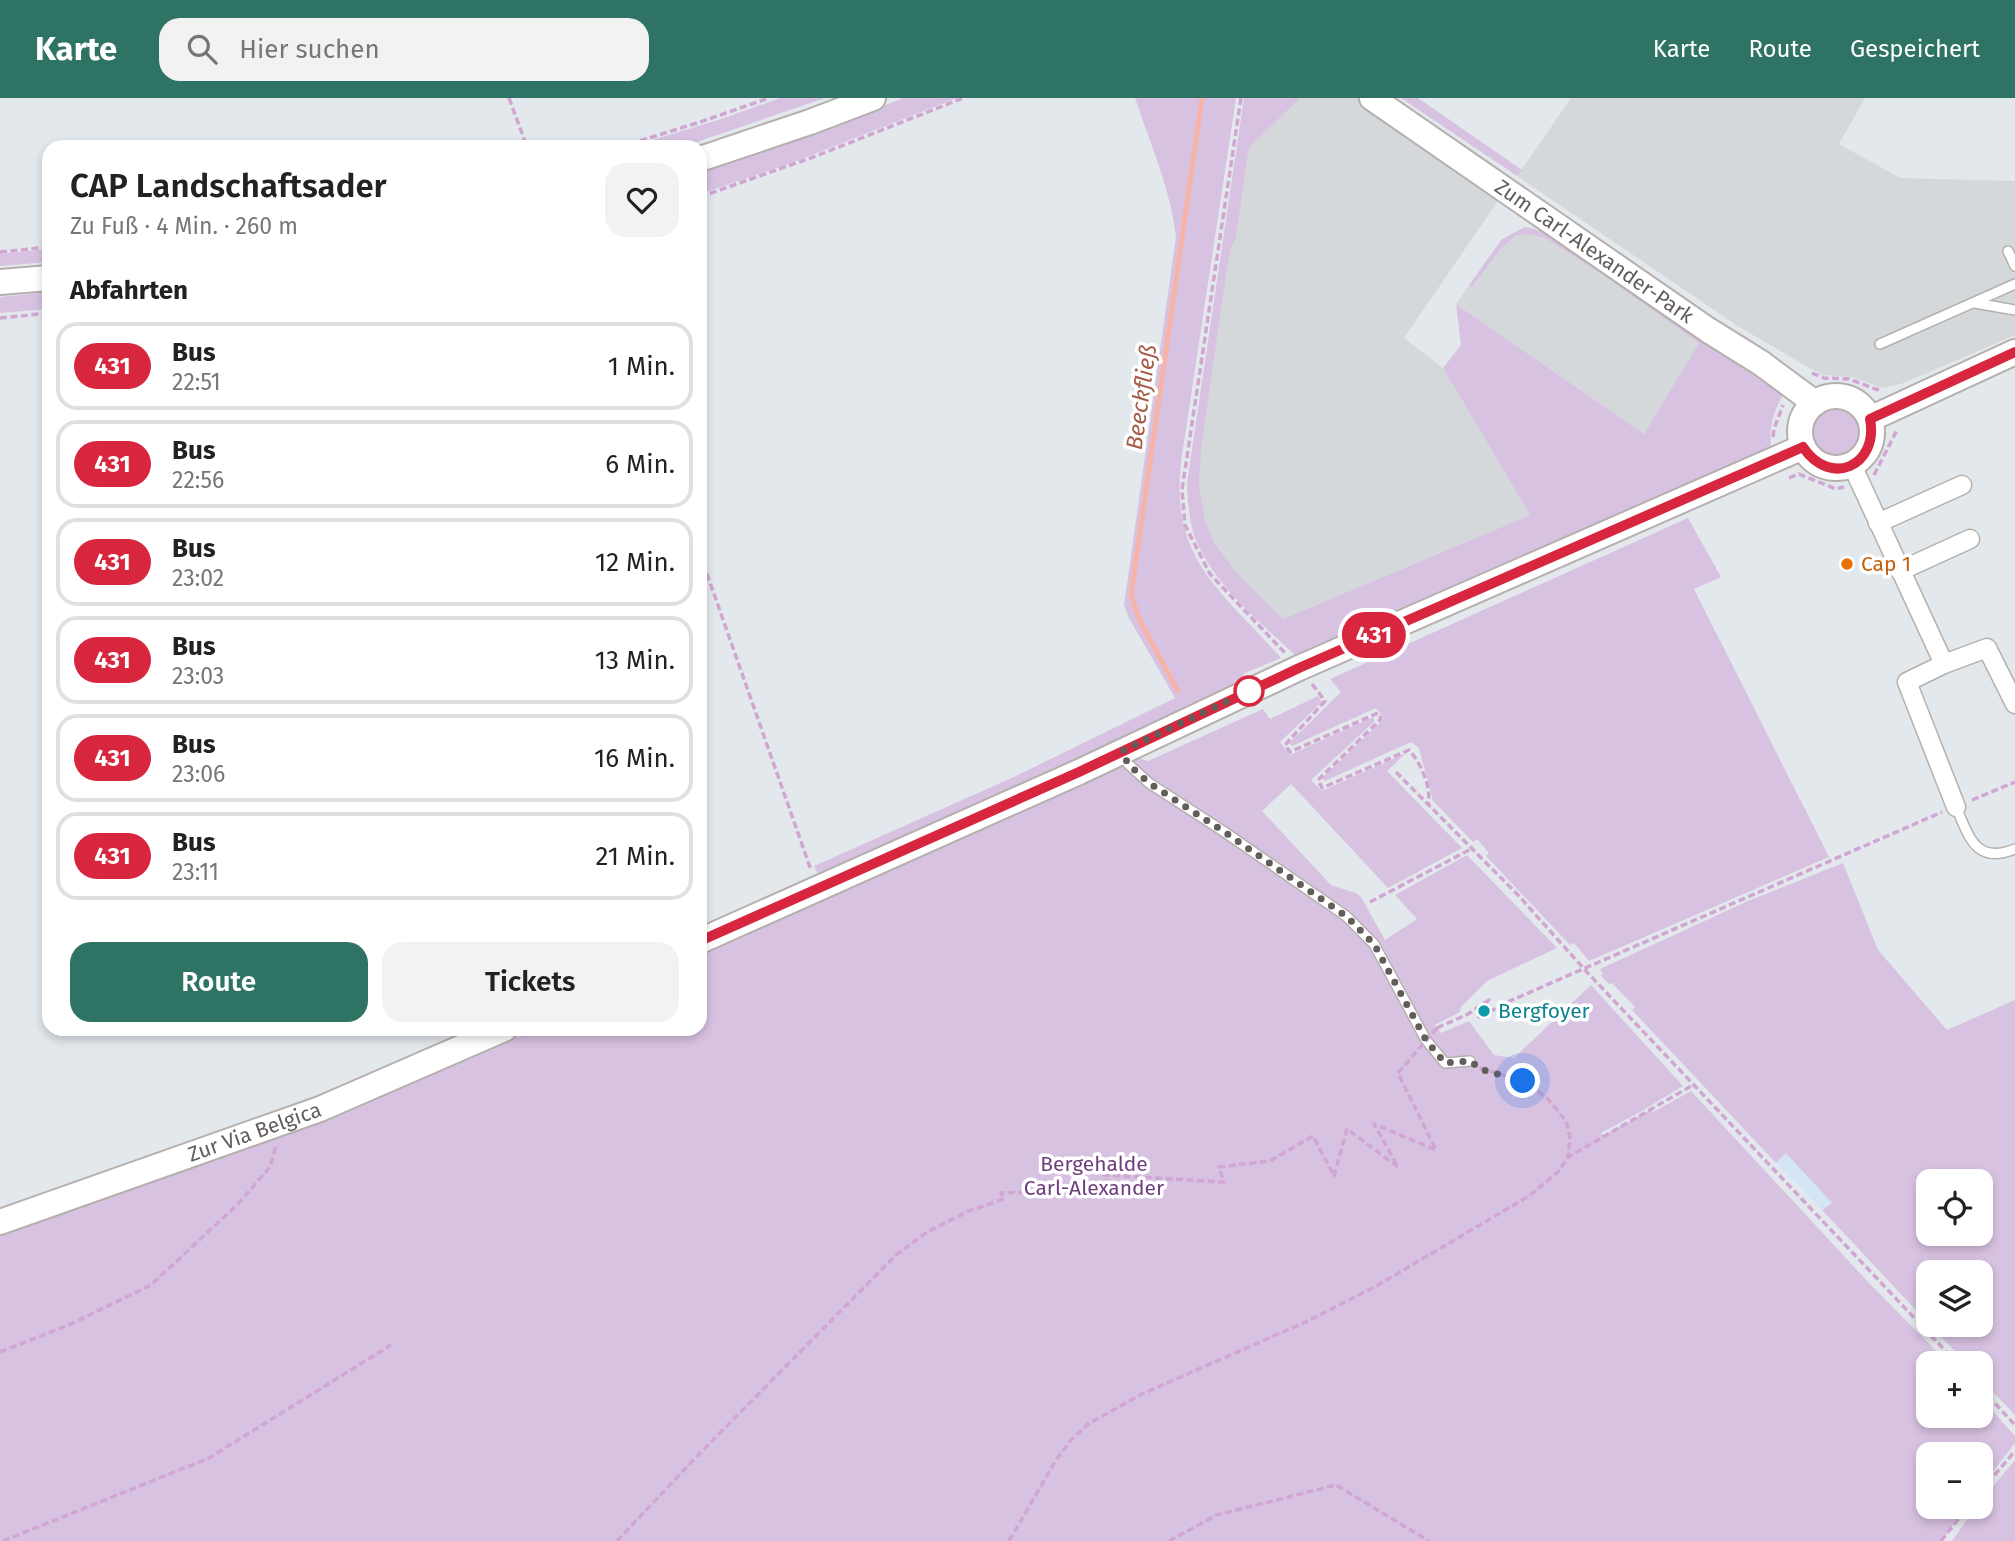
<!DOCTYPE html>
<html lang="de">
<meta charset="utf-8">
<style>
body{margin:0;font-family:"Fira Sans",sans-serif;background:#f2f2f2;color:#222;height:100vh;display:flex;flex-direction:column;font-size:26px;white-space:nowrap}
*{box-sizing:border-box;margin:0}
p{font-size:23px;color:#767676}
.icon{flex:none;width:38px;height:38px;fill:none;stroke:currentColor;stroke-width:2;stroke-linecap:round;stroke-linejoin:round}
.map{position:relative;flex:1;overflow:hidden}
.sheet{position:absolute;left:42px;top:42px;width:665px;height:896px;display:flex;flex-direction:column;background:#fff;border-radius:21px;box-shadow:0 4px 10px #0003}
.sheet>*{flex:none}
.badge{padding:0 14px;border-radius:23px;font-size:24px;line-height:46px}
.fabs{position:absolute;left:1916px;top:1071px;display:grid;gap:14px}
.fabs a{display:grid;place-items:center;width:77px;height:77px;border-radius:14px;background:#fff;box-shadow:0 4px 10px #0003;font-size:35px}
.you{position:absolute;width:35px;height:35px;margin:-18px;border:5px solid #fff;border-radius:50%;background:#1a73e8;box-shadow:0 0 0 10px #1a73e833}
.map>.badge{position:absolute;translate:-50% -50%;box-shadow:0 0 0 4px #fff}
h2{padding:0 28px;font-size:26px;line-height:63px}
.round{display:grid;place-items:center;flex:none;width:74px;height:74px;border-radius:21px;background:#f2f2f2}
.overview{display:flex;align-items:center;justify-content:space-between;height:119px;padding:0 28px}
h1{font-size:33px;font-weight:600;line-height:52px}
.primary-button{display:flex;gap:14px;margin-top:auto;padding:14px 28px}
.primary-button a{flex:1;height:80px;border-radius:21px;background:#2f7365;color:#fff;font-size:28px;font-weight:600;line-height:80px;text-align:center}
.primary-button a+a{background:#f2f2f2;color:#222}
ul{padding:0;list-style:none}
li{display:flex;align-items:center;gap:21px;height:88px;margin:0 14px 10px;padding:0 14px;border:4px solid #e0e0e0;border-radius:21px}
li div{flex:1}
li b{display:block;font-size:26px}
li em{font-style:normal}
li .badge{min-width:77px;font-weight:700;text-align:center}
header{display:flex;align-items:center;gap:42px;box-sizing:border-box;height:98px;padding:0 35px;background:#2f7365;color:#fff}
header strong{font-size:33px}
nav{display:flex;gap:38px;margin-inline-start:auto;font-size:24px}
.search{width:490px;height:63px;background:#f2f2f2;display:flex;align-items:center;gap:18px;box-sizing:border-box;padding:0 24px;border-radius:21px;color:#767676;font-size:26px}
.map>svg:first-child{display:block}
.industrial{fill:#d5d8db}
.green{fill:#d8c2e2;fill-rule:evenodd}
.sand{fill:#d4e6f6}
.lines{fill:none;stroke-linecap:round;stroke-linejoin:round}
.stream{stroke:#f6b4a9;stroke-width:5}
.lane-casing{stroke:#b4b1ae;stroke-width:12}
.street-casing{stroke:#b4b1ae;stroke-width:21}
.secondary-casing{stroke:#b5b0ae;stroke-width:28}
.path{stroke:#d1a6d2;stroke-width:3.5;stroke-dasharray:7 3.5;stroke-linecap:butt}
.lane{stroke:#fff;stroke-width:9}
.street{stroke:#fff;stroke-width:18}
.secondary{stroke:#fff;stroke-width:24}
.path-bridge{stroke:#d1a6d2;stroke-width:3.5;stroke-dasharray:7 3.5;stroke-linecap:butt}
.line-casing{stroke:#fff;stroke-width:16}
.line{stroke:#d7263d;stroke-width:10}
.walk{stroke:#625d5b;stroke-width:7;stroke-dasharray:0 12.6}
.food-dot{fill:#e8710a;stroke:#fff;stroke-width:2.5}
.stop-dot{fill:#fff;stroke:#d7263d;stroke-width:3.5}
.culture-dot{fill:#0f9aa8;stroke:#fff;stroke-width:2.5}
.labels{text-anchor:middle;stroke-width:7;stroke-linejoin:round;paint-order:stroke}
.street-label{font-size:21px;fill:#625d5b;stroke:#fff}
.food-label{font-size:21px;fill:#c56008;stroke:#fff;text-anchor:start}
.culture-label{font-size:21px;fill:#0d838f;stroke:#fff;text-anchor:start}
.park-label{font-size:21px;fill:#6f3d7f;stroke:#fff}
.water-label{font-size:23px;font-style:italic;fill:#a65e49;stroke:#fff}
</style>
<header>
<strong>Karte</strong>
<div class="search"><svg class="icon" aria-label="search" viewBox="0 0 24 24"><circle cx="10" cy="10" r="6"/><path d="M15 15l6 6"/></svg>Hier suchen</div>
<nav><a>Karte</a><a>Route</a><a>Gespeichert</a></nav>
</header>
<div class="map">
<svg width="2015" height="1443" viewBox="0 0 2015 1443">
<rect width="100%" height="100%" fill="#e3e8ec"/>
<g class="industrial">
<polygon points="1300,0 1358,0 1500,100 1404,240 1443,270 1530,417 1283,521 1235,473 1214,444 1205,422 1199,387 1202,345 1227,172 1231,150 1236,140 1249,50"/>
<polygon points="1571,0 1865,0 1839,46 1900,80 2015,83 2015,237 1904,285 1882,290 1852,279 1823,277 1806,268 1736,227 1517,78"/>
<polygon points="1528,136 1545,140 1604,178 1700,245 1644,336 1456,206 1469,187 1472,189 1500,152 1515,138"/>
</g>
<g class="green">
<polygon points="780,0 825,0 682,49 629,49 721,21"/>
<polygon points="903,0 957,0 786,67 700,96 700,71 830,29"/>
<path d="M1135 0H1236L1182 357C1168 461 1219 490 1281 560L1243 576 1245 581 1140 633 824 779 817 774 814 768 1016 678 1175 600 1129 520 1124 507 1176 139C1171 92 1150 45 1135 0Z"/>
<path d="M1244 0H1300L1249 50 1236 140 1231 150 1227 172 1202 345 1199 387 1205 422 1214 444 1235 473 1283 521 1530 417 1443 270 1461 247 1456 206 1644 336 1699 245 1604 178 1545 140 1528 136 1515 138 1500 152 1472 189 1469 187 1502 141 1525 129 1551 135 1563 142 1783 297C1773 314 1769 329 1771 349L1702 384 1297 559C1263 527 1220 492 1199 449 1189 429 1188 407 1187 385Z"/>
<polygon points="1401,0 1418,0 1522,72 1517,78"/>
<polygon points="49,151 49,164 0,168 0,156"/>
<polygon points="49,194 49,211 0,215 0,199"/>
<circle cx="1836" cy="332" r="25"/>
<polygon points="1688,420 1721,479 1694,491 1829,759 1589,863 1574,845 1570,847 1486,758 1489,755 1477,741 1473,744 1433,703 1419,650 1411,644 1325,683 1322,680 1384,621 1376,610 1292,648 1289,645 1341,594 1330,581"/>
<polygon points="1318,598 1322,604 1280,644 1290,657 1373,619 1375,623 1311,682 1322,693 1406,655 1387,673 1462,750 1388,790 1291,686 1262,713 1331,787 1356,795 1361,799 1385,842 1417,821 1395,797 1467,757 1557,850 1487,883 1461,909 1460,914 1435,927 1441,935 1469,923 1494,957 1514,960 1591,887 1683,988 1642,1013 1601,1035 1603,1038 1650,1012 1653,1014 1691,993 1869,1185 1948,1265 1928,1265 1928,1318 1981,1318 1981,1300 2015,1338 2015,1345 1981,1389 1981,1356 1928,1356 1928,1409 1966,1409 1942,1443 0,1443 0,1131 382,996 527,931 700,931 700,854 1134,659 1148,663 1263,611 1270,621"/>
<path d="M1843 765 1878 852 1947 932 2015 902V1317L1981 1281V1265H1966L1930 1227H1981V1174H1928V1225L1822 1112 1831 1105 1786 1056 1776 1065 1632 912 1635 909 1612 885 1609 886 1601 878 1603 876 1600 871 1748 803ZM1928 1083H1981V1136H1928Z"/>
<polygon points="2015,1362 2015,1443 1952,1443 1976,1409 1981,1409 1981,1403"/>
</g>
<polygon class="sand" points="1786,1055 1832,1105 1822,1112 1776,1065"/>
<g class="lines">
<polyline class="stream" points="1178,593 1140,523 1131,497 1202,0"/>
<defs>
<g id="lane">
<polyline points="2008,153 2015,168"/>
<polyline points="1975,205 2015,212"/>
<polyline points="1880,246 2015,186"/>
<polyline points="1123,655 1128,666 1149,685 1223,733 1346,818 1374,846 1426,942 1445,965 1470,963"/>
<path d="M1956 709C1969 739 1976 767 2015 751"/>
</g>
<g id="street">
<polyline points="1852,367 1944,566"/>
<polyline points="1878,425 1962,387"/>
<polyline points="1900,473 1970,441"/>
<polyline points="1956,709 1907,584 1944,566 1987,550 2015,606"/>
</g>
<g id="secondary">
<path id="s1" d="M1372 0 1708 232 1761 265 1815 305"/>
<polyline points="700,61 810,24 873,0"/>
<polyline points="0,184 49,180"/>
<circle cx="1836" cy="334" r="36"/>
<polyline points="1870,321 2015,254"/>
<polyline points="700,843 1079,674 1299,570 1803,349"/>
<path id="s2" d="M0 1124 320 1011 504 931"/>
</g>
</defs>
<use href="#lane" class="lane-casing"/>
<use href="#street" class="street-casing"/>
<use href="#secondary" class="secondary-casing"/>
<g class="path">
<polyline points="509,0 527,49"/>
<polyline points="1241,0 1182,392 1185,427 1210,476 1286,556"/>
<polyline points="620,49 700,24 769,0"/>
<polyline points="700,99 816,58 963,0"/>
<polyline points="0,154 49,149"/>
<polyline points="0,220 49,215"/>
<polyline points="1812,275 1824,280 1849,281 1881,293"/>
<polyline points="1773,339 1774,331 1783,307"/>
<polyline points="1874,377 1897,332"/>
<polyline points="1789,380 1799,376 1836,391 1844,389"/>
<polyline points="700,456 811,772"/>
<path d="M1312 586 1325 603 1285 647 1290 654 1378 615 1381 621 1318 682 1322 690 1409 652C1421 665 1432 690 1428 707"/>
<polyline points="1396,674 1518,797 1585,872 1957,1265"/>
<polyline points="1972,702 2015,684"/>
<polyline points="1370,804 1473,750"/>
<polyline points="1437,930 1468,916 1489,902 1478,921 1503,906 1942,714"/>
<polyline points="524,938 538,931"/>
<polyline points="1480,970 1523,983 1547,1000 1566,1023 1570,1038 1568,1059"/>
<polyline points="0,1254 71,1226 151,1187 238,1106 270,1069 276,1048"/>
<polyline points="1981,1290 2015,1327"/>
<polyline points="1981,1393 2015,1353"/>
<polyline points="3,1443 209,1360 391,1247"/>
<polyline points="617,1443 700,1355 896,1157 927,1134 969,1113 1004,1101 1001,1095 1110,1090 1104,1077 1224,1084 1219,1069 1270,1063 1313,1038 1334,1078 1347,1031 1398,1069 1374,1026 1436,1052 1398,975"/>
<polyline points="1009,1443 1056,1362 1071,1342 1088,1326 1142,1296 1310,1222 1378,1187 1529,1098 1559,1073 1568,1059 1693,987"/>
<polyline points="1169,1443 1217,1417 1336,1387 1429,1443"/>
<polyline points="1941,1443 1968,1409"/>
</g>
<use href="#lane" class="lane"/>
<use href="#street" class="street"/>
<use href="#secondary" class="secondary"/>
<polyline class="path-bridge" points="1398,975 1437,930"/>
</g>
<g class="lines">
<defs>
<path id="line" d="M700 843 1079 674 1299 570 1803 349C1830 390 1879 368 1870 321L2015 254"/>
</defs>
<use href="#line" class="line-casing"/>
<use href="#line" class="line"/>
<polyline class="walk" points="1249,593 1122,653 1128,666 1149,685 1223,733 1346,818 1374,846 1426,942 1445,965 1470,963 1483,972 1523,983"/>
</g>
<circle class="food-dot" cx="1847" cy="466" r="7"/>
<circle class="stop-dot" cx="1249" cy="593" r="14"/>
<circle class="culture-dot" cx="1484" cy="913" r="7"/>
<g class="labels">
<g class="street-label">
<text dy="7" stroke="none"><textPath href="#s1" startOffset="270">Zum Carl-Alexander-Park</textPath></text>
<text dy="7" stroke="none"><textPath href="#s2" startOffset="270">Zur Via Belgica</textPath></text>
</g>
<g class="food-label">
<text x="1861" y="473">Cap 1</text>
</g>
<g class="culture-label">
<text x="1498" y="920">Bergfoyer</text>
</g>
<g class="park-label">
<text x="1094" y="1073">Bergehalde<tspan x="1094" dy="24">Carl-Alexander</tspan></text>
</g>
<g class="water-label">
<text transform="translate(1141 299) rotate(-82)" y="8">Beeckfließ</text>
</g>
</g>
</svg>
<div class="fabs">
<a><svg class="icon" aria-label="locate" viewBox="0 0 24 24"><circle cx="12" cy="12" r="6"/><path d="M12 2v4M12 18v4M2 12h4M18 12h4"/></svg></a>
<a><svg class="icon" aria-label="layers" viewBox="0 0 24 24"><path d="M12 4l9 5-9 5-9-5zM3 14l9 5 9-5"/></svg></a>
<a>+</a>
<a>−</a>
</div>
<div class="you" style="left:1523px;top:983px"></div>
<b class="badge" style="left:1374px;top:537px;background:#d7263d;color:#fff">431</b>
<section class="sheet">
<div class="overview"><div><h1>CAP Landschaftsader</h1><p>Zu Fuß · 4 Min. · 260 m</p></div><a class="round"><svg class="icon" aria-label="heart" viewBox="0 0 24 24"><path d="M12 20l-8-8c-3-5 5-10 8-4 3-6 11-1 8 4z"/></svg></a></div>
<h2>Abfahrten</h2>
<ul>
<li><span class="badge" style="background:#d7263d;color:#fff">431</span><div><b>Bus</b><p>22:51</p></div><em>1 Min.</em></li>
<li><span class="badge" style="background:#d7263d;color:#fff">431</span><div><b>Bus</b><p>22:56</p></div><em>6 Min.</em></li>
<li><span class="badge" style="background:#d7263d;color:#fff">431</span><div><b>Bus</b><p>23:02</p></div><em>12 Min.</em></li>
<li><span class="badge" style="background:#d7263d;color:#fff">431</span><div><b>Bus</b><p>23:03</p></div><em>13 Min.</em></li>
<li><span class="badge" style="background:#d7263d;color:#fff">431</span><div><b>Bus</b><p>23:06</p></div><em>16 Min.</em></li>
<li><span class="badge" style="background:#d7263d;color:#fff">431</span><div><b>Bus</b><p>23:11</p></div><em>21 Min.</em></li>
</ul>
<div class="primary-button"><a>Route</a><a>Tickets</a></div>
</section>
</div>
